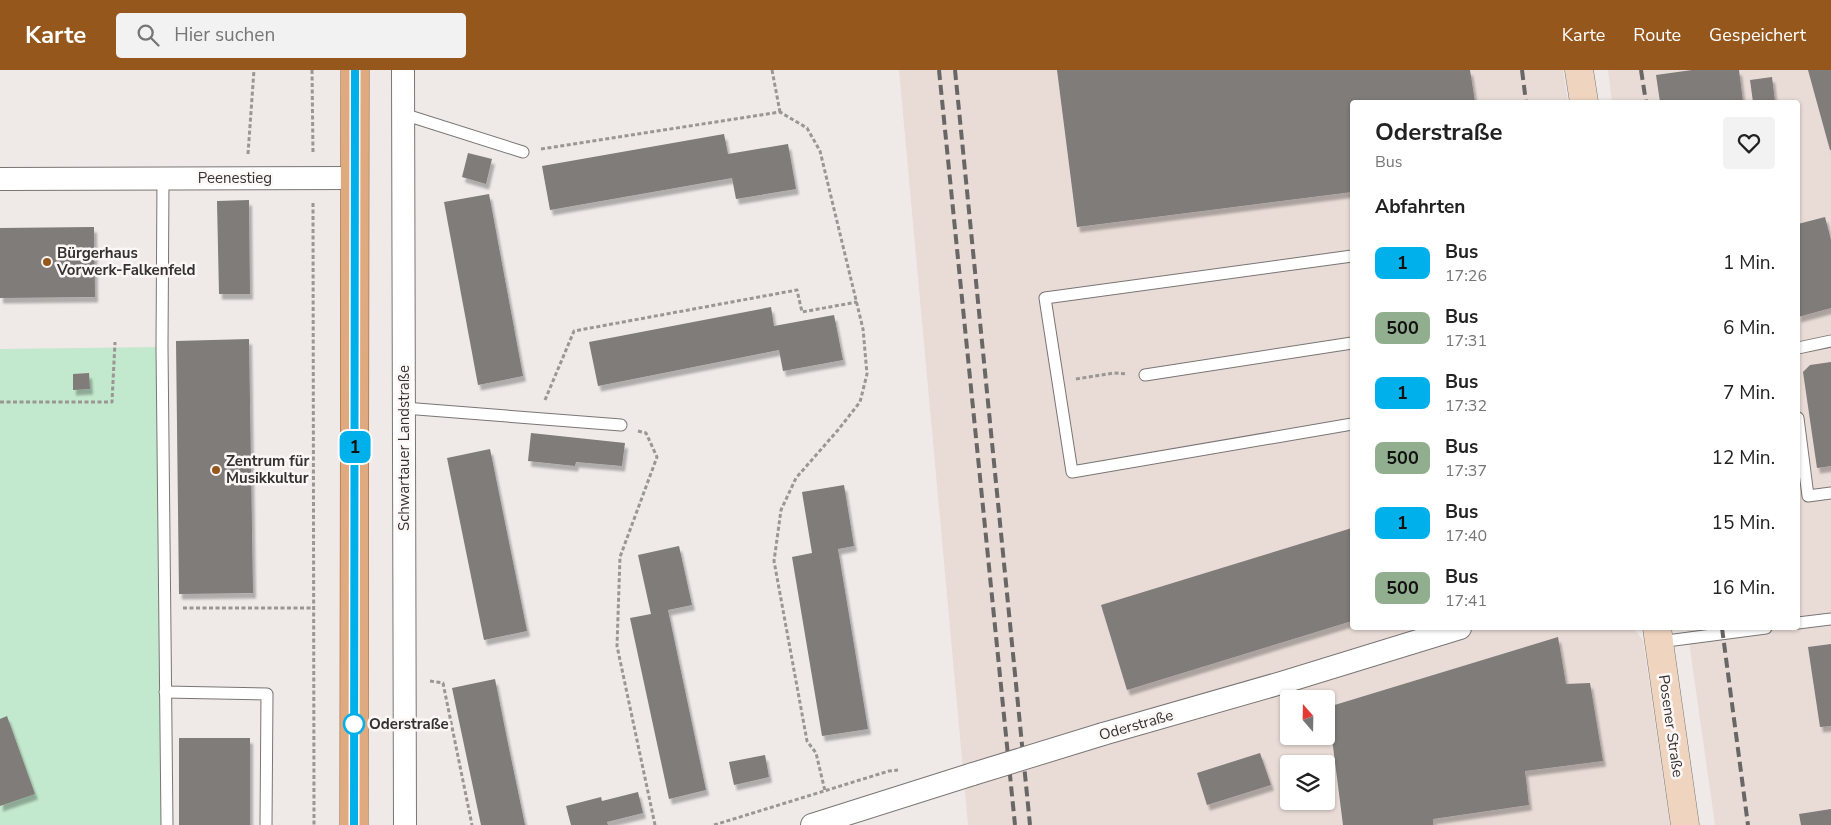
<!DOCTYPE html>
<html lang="de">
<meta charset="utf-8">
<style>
body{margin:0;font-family:"Nunito Sans",sans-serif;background:#f2f2f2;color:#222;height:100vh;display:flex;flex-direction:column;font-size:19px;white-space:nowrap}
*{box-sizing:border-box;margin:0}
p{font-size:16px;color:#767676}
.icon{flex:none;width:28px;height:28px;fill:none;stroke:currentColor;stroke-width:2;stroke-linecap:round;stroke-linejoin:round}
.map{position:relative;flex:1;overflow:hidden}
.sheet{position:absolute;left:1350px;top:30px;width:450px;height:530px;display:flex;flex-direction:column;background:#fff;border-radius:5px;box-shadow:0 1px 4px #0004}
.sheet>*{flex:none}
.badge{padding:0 10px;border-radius:8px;font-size:18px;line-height:32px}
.needle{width:32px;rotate:340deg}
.tools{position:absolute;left:1280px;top:620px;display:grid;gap:10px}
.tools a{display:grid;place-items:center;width:55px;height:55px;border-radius:5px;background:#fff;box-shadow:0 1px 4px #0004;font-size:25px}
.map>.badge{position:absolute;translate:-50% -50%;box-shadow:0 0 0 2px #fff}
h2{padding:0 25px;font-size:19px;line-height:45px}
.round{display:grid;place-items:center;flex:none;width:52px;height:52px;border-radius:5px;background:#f2f2f2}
.overview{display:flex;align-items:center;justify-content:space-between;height:85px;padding:0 25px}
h1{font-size:24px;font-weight:700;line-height:38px}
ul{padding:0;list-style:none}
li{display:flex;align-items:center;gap:15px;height:65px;padding:0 25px}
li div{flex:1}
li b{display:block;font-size:19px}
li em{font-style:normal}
li .badge{min-width:55px;font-weight:700;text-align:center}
header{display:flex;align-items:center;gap:30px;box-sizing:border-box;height:70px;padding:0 25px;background:#95571c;color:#fff}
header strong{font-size:24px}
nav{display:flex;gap:28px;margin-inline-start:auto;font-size:18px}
.search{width:350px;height:45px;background:#f2f2f2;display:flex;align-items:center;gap:12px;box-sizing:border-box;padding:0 18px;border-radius:5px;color:#767676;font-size:19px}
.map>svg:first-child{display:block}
.built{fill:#e9dcd7;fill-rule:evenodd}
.green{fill:#c2e8cd}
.building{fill:#7f7b79;filter:url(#shadow)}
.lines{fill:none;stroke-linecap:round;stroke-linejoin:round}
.lane-casing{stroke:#7a7574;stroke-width:13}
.street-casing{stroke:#7a7574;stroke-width:24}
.secondary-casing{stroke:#7a7574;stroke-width:29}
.primary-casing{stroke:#955c2c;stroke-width:29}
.path{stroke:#999694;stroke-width:3;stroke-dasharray:4 2.5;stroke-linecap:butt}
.lane{stroke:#fff;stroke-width:11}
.street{stroke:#fff;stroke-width:22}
.secondary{stroke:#efd5bf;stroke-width:28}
.primary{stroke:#dfaa7f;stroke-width:28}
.rail{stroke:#696766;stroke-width:4;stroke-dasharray:10 5;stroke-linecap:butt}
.street-bridge-casing{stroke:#7a7574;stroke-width:24;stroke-linecap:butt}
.street-bridge{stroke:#fff;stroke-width:22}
.line-casing{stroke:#fff;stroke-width:11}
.line{stroke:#00b0ea;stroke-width:8}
.poi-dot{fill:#95571c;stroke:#fcf7f5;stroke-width:2}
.stop-dot{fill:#fff;stroke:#00b0ea;stroke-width:2.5}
.labels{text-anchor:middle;stroke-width:5;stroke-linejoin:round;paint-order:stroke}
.street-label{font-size:15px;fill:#333231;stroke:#fcf7f5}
.poi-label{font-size:15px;font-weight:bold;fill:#333231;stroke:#fcf7f5;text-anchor:start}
.stop-label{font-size:15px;font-weight:bold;fill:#333231;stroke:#fcf7f5;text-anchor:start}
</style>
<header>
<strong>Karte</strong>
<div class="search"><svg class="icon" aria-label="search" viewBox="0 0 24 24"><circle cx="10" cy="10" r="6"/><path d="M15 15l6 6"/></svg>Hier suchen</div>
<nav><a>Karte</a><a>Route</a><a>Gespeichert</a></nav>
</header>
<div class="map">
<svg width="1831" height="755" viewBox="0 0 1831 755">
<defs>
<filter id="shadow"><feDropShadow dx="3" dy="5.5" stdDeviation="1" flood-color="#0004"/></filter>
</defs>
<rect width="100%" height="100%" fill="#efeae8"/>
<g class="built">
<path d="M899 0H1563L1568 32H1352V558H1633L1643 570 1670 755H968ZM1289 629H1326V666H1289ZM1289 694H1326V731H1289Z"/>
<polygon points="1608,0 1831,0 1831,755 1715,755 1687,558 1798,558 1798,32 1612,32"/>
</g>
<polygon class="green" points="162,277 167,755 0,755 0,279"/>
<g class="building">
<polygon points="1057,0 1470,0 1475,32 1352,32 1352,122 1077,157"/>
<polygon points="1692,0 1739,0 1743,32 1660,32 1656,5"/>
<polygon points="1808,0 1831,0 1831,80 1830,80"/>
<polygon points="1772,7 1775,32 1753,32 1750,10"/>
<polygon points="724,64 728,84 788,74 796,119 736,129 732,108 550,140 542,96"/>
<polygon points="468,83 492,89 486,114 462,107"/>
<polygon points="489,124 523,306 478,315 444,132"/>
<polygon points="249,130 250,224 219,224 217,131"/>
<polygon points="1825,147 1831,170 1831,238 1798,247 1798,154"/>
<polygon points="94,157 95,227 0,228 0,158"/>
<polygon points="771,237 774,256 834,245 843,290 783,301 779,280 598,316 589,272"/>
<polygon points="249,269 253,523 179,524 176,271"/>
<polygon points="1831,292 1831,396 1817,398 1803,302 1810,295"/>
<polygon points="89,303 90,319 73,320 73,304"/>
<polygon points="531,363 625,373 622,396 576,392 575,396 528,391"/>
<polygon points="490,379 527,561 484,570 447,388"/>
<polygon points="844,415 854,476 838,479 868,659 822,666 792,487 812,483 802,422"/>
<polygon points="1352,458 1352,551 1127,620 1101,535"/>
<polygon points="679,476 692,535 668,540 706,720 669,729 630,548 651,544 638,485"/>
<polygon points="1558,567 1566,614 1590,613 1603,691 1525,701 1529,735 1433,749 1433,755 1343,755 1328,637"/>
<polygon points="1831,574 1831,656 1820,657 1808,577"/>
<polygon points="495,609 507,669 525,755 481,755 452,618"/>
<polygon points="7,646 35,724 0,736 0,649"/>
<rect x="179" y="668" width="71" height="87"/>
<polygon points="1260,683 1271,715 1207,735 1197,703"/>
<polygon points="765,685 769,707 734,715 729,692"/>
<polygon points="638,722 643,743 607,752 608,755 571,755 566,736 601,727 602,731"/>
<polygon points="1831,739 1831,755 1801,755 1799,744"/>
</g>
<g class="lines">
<defs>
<g id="lane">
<polyline points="403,44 523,82"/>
<polyline points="163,108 162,277 167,755"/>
<polyline points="1352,186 1045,228 1072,402 1352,354"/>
<polyline points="1798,278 1831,271"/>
<polyline points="1145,305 1352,273"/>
<polyline points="404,338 621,355"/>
<polyline points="1798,348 1808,426 1831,423"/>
<polyline points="1798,553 1831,549"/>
<polyline points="1659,572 1766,558"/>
<polyline points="165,622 267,624 266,755"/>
</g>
<g id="street">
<polyline points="403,0 405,755"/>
<polyline points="0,109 356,108"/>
<polyline points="1103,664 1281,613 1460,558"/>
<polyline points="812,755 973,704"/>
</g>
<g id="secondary">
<polyline points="1579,0 1584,32"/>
<polyline points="1657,558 1685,755"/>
</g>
<polyline id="primary" points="354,755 355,0"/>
</defs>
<use href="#lane" class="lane-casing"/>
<use href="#street" class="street-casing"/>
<use href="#secondary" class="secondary-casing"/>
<use href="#primary" class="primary-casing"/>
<g class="path">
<polyline points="312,0 313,84"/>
<polyline points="772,0 780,42"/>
<polyline points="541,79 780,42 807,58 820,81 863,259 867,304 860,332 838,360 796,408 781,440 774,491 807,671 816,683 825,721"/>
<polyline points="248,84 254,0"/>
<polyline points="313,133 314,755"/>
<polyline points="1076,309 1114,303 1127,304"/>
<polyline points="545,330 574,261 797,220 802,242 857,232"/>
<polyline points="0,332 112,332 115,272"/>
<polyline points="638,361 646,363 657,387 620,487 617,576 655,755"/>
<polyline points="183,538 314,538"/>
<polyline points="430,611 443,613 472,755"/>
<polyline points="714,755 889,701 898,700"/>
</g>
<use href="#lane" class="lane"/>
<use href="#street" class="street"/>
<use href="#secondary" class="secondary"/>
<use href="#primary" class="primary"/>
<g class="rail">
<polyline points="939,0 1015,755"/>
<polyline points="955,0 1030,755"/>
<polyline points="1522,0 1526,32"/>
<polyline points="1641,0 1646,32"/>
<polyline points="1722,558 1748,755"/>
</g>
<defs>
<polyline id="street-bridge" points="973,704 1103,664"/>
</defs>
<use href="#street-bridge" class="street-bridge-casing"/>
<use href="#street-bridge" class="street-bridge"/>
</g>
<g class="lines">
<defs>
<polyline id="line" points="354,755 355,0"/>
</defs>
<use href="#line" class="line-casing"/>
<use href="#line" class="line"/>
</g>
<g class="poi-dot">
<circle cx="47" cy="192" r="5"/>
<circle cx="216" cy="400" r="5"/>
</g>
<circle class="stop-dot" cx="354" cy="654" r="10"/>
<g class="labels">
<g class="street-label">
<text x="235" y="113">Peenestieg</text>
<text transform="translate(404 378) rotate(-90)" y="5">Schwartauer Landstraße</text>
<text transform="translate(1136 655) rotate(-16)" y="5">Oderstraße</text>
<text transform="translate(1671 656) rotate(82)" y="5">Posener Straße</text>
</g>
<g class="poi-label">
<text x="57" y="188">Bürgerhaus<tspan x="57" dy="17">Vorwerk-Falkenfeld</tspan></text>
<text x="226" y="396">Zentrum für<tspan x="226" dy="17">Musikkultur</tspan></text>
</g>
<g class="stop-label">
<text x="369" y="659">Oderstraße</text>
</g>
</g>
</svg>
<div class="tools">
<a><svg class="needle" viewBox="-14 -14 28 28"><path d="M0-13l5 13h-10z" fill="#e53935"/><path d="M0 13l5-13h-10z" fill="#767676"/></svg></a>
<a><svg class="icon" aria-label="layers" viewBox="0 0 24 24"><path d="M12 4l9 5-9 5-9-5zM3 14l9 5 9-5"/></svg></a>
</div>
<b class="badge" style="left:355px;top:377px;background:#00b0ea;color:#111">1</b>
<section class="sheet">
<div class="overview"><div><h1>Oderstraße</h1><p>Bus</p></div><a class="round"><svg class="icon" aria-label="heart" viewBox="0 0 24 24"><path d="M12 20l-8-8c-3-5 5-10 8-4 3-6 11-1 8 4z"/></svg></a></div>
<h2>Abfahrten</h2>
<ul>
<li><span class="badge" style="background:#00b0ea;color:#111">1</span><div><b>Bus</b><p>17:26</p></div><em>1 Min.</em></li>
<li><span class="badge" style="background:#91ae8f;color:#111">500</span><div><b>Bus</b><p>17:31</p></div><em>6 Min.</em></li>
<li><span class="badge" style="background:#00b0ea;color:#111">1</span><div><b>Bus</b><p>17:32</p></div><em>7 Min.</em></li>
<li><span class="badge" style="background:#91ae8f;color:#111">500</span><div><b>Bus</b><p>17:37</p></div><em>12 Min.</em></li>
<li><span class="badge" style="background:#00b0ea;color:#111">1</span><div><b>Bus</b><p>17:40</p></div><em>15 Min.</em></li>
<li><span class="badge" style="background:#91ae8f;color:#111">500</span><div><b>Bus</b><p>17:41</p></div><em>16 Min.</em></li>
</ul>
</section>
</div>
